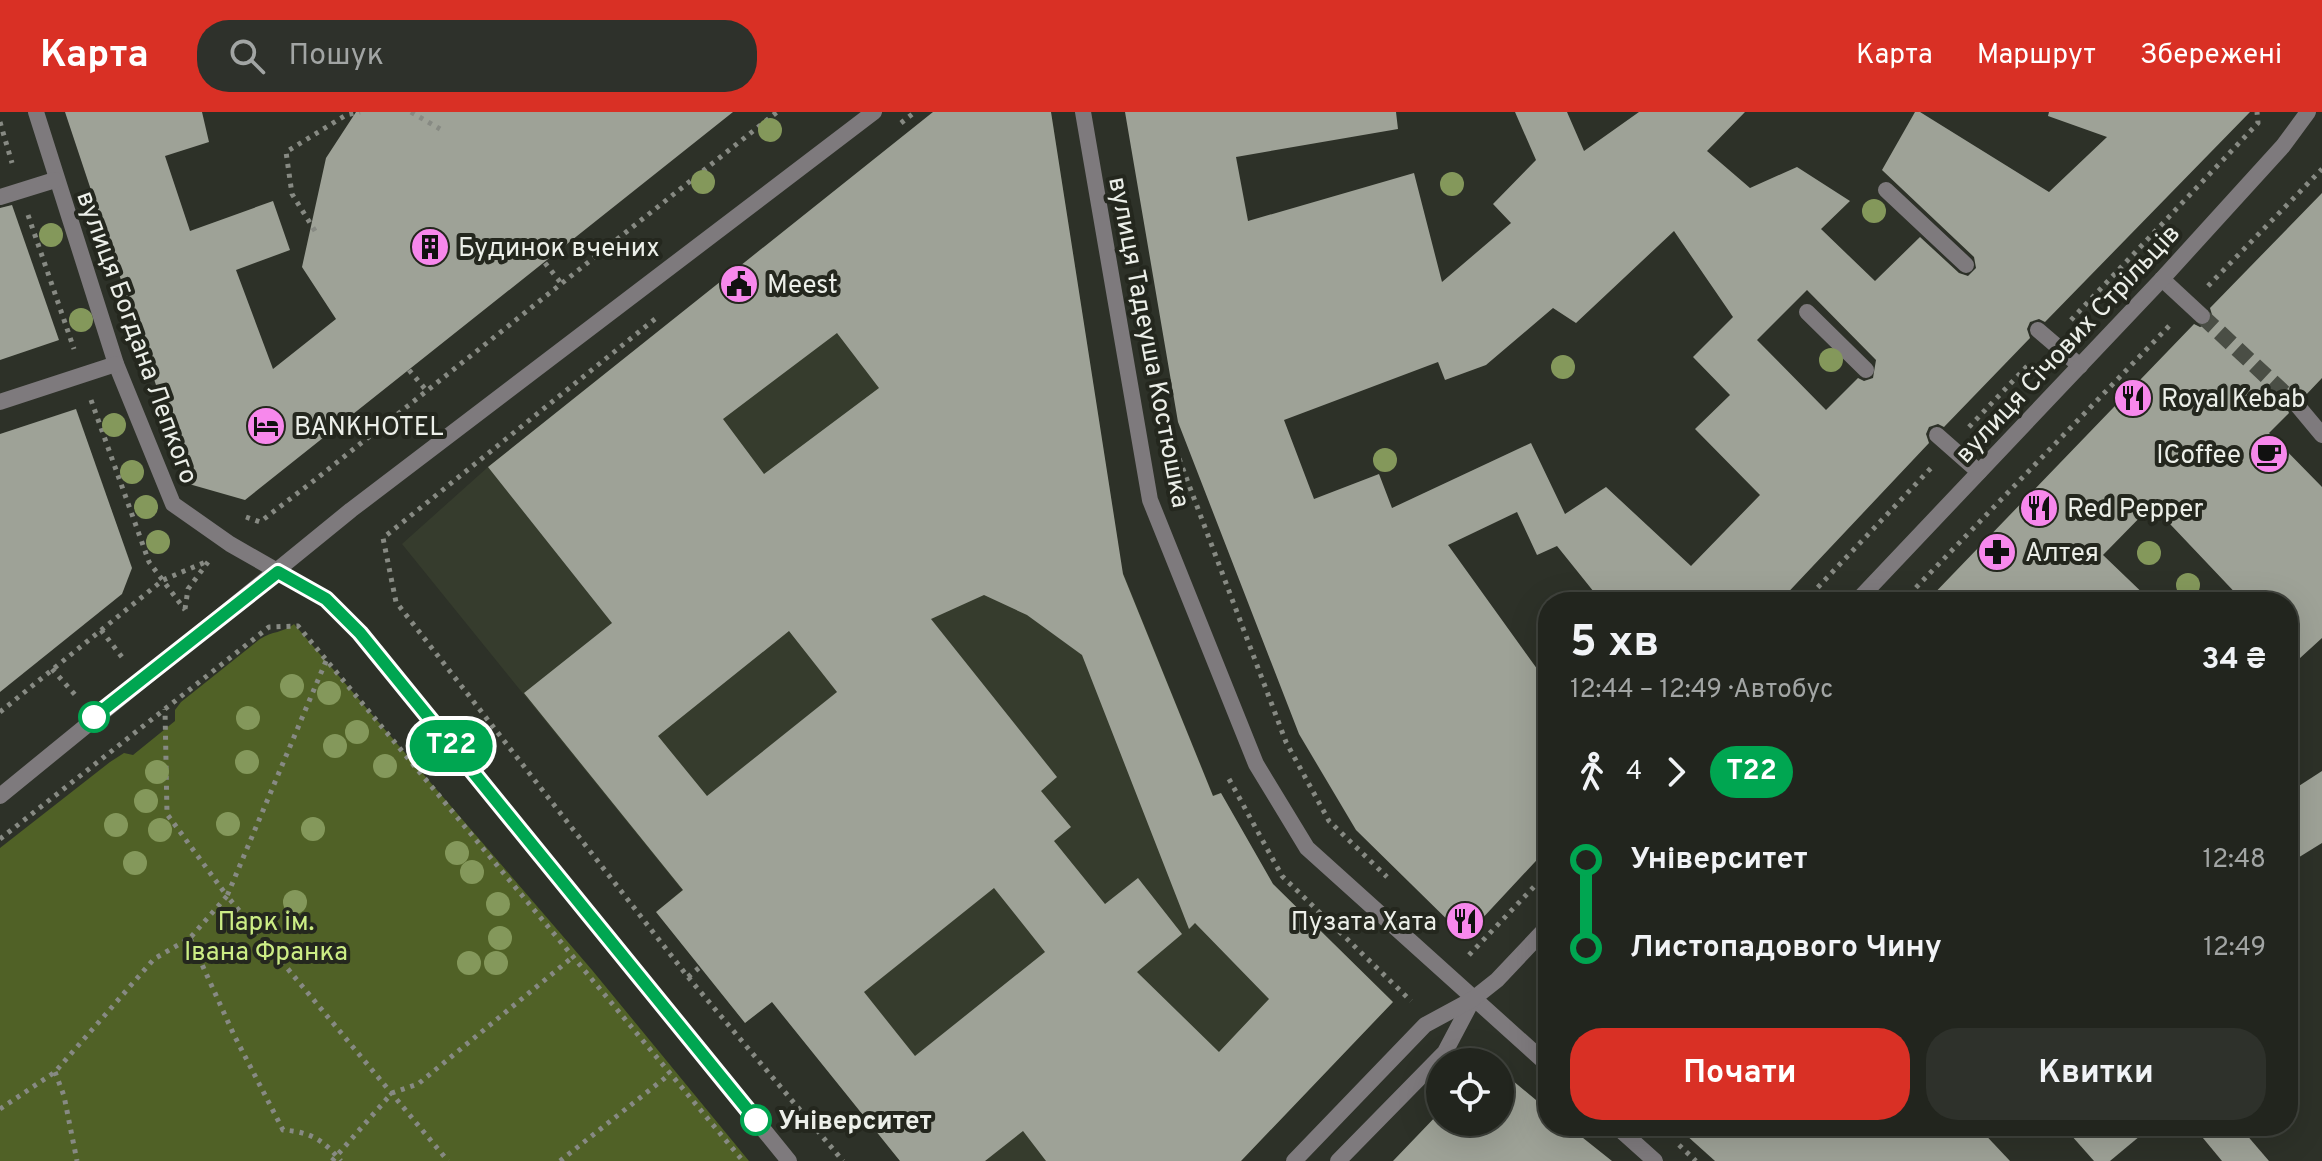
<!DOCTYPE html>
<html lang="uk">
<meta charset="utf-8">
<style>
body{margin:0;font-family:Overpass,sans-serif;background:#2e312b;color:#f1f3f6;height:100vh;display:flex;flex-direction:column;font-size:30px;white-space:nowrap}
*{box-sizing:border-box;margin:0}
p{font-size:26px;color:#a2a5a4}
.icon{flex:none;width:44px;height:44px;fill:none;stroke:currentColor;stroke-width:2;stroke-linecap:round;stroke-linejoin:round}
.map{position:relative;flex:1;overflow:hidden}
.sheet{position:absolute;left:1538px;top:480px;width:760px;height:544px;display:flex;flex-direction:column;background:#22251e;border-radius:32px;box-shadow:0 8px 32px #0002,0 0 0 2px #3f423c}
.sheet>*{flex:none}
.badge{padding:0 16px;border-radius:26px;font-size:28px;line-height:52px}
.controls{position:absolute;left:1426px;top:936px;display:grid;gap:16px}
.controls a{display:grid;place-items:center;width:88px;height:88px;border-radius:50%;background:#22251e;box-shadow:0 8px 32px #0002,0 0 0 2px #3f423c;font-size:40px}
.map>.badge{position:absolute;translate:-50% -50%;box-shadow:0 0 0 4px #fff}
.legs{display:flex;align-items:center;gap:12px;height:88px;padding:0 32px;font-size:26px}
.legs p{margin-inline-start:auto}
.summary{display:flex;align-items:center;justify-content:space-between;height:136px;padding:0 32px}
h1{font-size:44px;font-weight:700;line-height:60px}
.cta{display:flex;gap:16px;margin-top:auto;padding:16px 32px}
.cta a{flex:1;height:92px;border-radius:32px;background:#d93025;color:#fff;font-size:32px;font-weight:700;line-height:92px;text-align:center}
.cta a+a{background:#2e312b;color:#f1f3f6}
ul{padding:0 32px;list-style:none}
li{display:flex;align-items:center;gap:28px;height:88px;font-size:30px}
li i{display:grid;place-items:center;width:12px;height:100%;margin:0 10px;background:currentColor}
li i::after{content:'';width:20px;height:20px;margin:-10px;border:6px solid;border-radius:50%;background:#22251e}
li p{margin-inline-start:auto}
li:first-child i{background:linear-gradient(#0000 50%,currentColor 0)}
li:last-child i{background:linear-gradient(currentColor 50%,#0000 0)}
header{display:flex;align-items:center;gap:48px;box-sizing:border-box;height:112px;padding:0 40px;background:#d93025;color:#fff}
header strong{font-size:38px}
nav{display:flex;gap:44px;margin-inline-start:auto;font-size:28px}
.search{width:560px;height:72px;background:#2e312b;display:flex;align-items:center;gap:20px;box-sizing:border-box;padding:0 28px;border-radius:32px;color:#a2a5a4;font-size:30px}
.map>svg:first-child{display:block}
.built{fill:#363c2d}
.green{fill:#506126}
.building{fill:#9ea297;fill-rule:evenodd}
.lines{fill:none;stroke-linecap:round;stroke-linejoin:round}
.pedestrian-tunnel{stroke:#4a4e45;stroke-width:16;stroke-dasharray:16 8;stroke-linecap:butt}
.path{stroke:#878a83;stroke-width:5;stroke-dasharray:4 6;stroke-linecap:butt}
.service{stroke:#7e7a7d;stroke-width:16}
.pedestrian{stroke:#7e7a7d;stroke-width:16}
.minor{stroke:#7e7a7d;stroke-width:16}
.tertiary{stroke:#7e7a7d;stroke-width:16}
.tree{fill:#84985b}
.line-1-casing{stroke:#fff;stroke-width:18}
.line-1{stroke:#00a651;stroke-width:12}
.stop-1-dot{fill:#fff;stroke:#00a651;stroke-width:4}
.labels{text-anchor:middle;stroke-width:8;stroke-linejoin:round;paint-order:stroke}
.poi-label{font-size:26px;fill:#ecefe9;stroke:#24271e;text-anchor:start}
.street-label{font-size:26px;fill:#ecefe9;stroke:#24271e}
.park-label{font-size:26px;fill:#cced85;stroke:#24271e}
.stop-label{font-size:26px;font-weight:bold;fill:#ecefe9;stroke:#24271e;text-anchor:start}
</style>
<header>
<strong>Карта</strong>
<div class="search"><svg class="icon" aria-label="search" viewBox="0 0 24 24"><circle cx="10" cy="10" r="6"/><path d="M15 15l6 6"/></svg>Пошук</div>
<nav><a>Карта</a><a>Маршрут</a><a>Збережені</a></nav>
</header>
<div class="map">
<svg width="2322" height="1049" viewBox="0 0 2322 1049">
<rect width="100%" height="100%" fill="#2d3128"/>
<polygon class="built" points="1051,0 1118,431 1112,433 1213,683 1221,681 1273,772 1393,890 1241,1049 900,1049 772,890 745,911 656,800 682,778 402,432 488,355 808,103"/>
<path class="green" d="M294 512 592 858 749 1049H0V736L110 650 124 641 133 643 175 609V598L181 590 260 527C272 519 283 521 294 512Z"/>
<g class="building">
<polygon points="65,0 202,0 209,30 165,44 190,119 273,89 290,138 236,158 273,257 336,207 302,155 326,46 356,0 733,0 245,388 189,372"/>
<path d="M933 0H1051L1123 462 1213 684 1221 681 1273 772 1393 890 1241 1049H1046L1023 1019 985 1049H900L772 890 745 911 656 800 683 778 524 581 612 511 488 355ZM837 221 879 276 764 362 723 307ZM984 483 1027 503 1082 543 1189 817 1195 811 1269 887 1219 940 1137 860 1182 822 1138 766 1105 792 1054 729 1071 715 1041 679 1057 665 931 507ZM789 519 837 580 707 684 658 624ZM994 776 1045 840 915 944 864 880Z"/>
<path d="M1125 0H1396L1398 17 1236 45 1248 109 1414 61 1442 170 1511 111 1493 92 1536 48 1515 0H1567L1584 39 1639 0H1745L1707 39 1750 76 1797 55 1850 89 1821 117 1875 169 1920 125 1959 161 1968 164 1976 156 1974 145 1882 58 1915 0H1920L2049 80 2107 25 2048 4 2049 0H2250L2045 210 2039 207 2030 210 2027 217 2030 226 1944 315 1938 312 1929 315 1926 322 1929 331 1779 490H1602L1557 434 1537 443 1517 400 1448 433 1548 572V736L1465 825 1356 718 1299 622 1178 310ZM1674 119 1733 205 1693 245 1730 283 1695 317 1760 383 1691 454 1606 375 1565 402 1531 331 1392 396 1379 362 1314 387 1284 308 1438 250 1445 268 1486 253 1553 196 1576 211ZM1807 178 1876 248 1873 266 1864 269 1858 266 1826 298 1757 228Z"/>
<polygon points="2322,81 2322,266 2304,285 2296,282 2289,285 2286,294 2289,301 2269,321 2322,375 2322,526 2288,557 2288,490 2244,490 2152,393 2103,443 2152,490 1926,490 2194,212 2200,215 2209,212 2213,206 2210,196"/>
<polygon points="12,93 59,228 0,248 0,96"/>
<polygon points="76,297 132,456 122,482 0,580 0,322"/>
<polygon points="2322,659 2322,731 2288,752 2288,681"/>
<polygon points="1500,958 1548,998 1548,1014 1568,1014 1612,1049 1393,1049 1440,1000 1440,1010 1500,1010"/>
<polygon points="1676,1014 1977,1014 2010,1049 1715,1049"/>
<polygon points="2063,1014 2152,1014 2110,1049 2094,1049"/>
<polygon points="2193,1014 2239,1014 2269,1049 2222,1049"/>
</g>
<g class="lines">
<polyline class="pedestrian-tunnel" points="2202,204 2297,293"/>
<g class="path">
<polyline points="411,0 440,17"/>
<polyline points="0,10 12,51"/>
<polyline points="901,11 915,0"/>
<polyline points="28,103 74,237"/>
<polyline points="315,119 292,82 286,40 346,3 360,0"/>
<polyline points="545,151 561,171"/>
<polyline points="2208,174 2322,57"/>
<polyline points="655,207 383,426 396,490 688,865 843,1049"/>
<polyline points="2071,208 2258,11 2257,0"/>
<polyline points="409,258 426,278"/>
<polyline points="91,288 149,450 185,498"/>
<polyline points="1969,315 2031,250"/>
<polyline points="1172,328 1286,630 1329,709 1387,765"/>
<polyline points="246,405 260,410 316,367 777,0"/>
<polyline points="1804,490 1932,355"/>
<polyline points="1902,490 2171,212"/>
<polyline points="185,497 188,477 208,450"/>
<polyline points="101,518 125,549"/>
<polyline points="326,549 227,784 448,1049"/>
<polyline points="52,557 78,586"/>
<polyline points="0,600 163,468 208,449"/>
<polyline points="1229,667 1282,764 1411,889"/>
<polyline points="0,727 269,515 298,514 743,1049"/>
<path d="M190 826 234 923 283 1018C311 1020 323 1028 341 1049"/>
<polyline points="1469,843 1548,760"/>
<polyline points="688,865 700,855"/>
<polyline points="55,960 64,984 77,1049"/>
<polyline points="0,997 55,960 154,847 190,826 227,784 167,702 165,597"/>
<polyline points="1679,1033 1696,1049"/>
<polyline points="332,1049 392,981 418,972 574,844"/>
<polyline points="560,1049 670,962"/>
</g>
<g class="service">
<polyline points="1886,78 1966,153"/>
<polyline points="1807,200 1866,258"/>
<polyline points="2038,218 2080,254"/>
<polyline points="1937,323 1979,360"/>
</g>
<g class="pedestrian">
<polyline points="2162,167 2202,204"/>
<polyline points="2297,293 2322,323"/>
</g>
<g class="minor">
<polyline points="36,0 116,252 173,392 230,432 326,487 360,521 789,1049"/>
<polyline points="1083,0 1150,388 1256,652 1307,736 1548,953"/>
<polyline points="0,85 55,68"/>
<polyline points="0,290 116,252"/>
<polyline points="1616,1014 1655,1049"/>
<polyline points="1338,1049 1445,940 1473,887"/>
</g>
<g class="tertiary">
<polyline points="1856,490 2162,167 2283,34 2308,0"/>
<polyline points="0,684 351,398 874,0"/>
<polyline points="1294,1049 1425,913 1473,887 1497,868 1548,814"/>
</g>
</g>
<g class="tree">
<circle cx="770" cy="18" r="12"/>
<circle cx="703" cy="70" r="12"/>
<circle cx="1452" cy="72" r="12"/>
<circle cx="1874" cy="99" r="12"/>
<circle cx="51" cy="123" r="12"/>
<circle cx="81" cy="208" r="12"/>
<circle cx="1831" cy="248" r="12"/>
<circle cx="1563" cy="255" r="12"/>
<circle cx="114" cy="313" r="12"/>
<circle cx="1385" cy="348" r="12"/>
<circle cx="132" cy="360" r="12"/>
<circle cx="146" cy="395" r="12"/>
<circle cx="158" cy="430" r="12"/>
<circle cx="2149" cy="441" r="12"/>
<circle cx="2188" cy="473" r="12"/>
<circle cx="292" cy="574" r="12"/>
<circle cx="329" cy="581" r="12"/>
<circle cx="248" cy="606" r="12"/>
<circle cx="357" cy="620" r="12"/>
<circle cx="335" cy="634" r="12"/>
<circle cx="247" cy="650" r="12"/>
<circle cx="385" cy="654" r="12"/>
<circle cx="157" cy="660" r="12"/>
<circle cx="146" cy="689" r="12"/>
<circle cx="228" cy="712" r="12"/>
<circle cx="116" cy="713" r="12"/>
<circle cx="313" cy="717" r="12"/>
<circle cx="160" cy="718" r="12"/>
<circle cx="457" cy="741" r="12"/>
<circle cx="135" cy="751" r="12"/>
<circle cx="472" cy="760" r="12"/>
<circle cx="295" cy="790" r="12"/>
<circle cx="498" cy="792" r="12"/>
<circle cx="500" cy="826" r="12"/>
<circle cx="469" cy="851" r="12"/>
<circle cx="496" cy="851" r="12"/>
</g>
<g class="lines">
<defs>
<polyline id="line-1" points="94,605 278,460 326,487 360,521 756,1008"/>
</defs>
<use href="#line-1" class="line-1-casing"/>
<use href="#line-1" class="line-1"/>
</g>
<defs>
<symbol id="building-disc" viewBox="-11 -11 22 22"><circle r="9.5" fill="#f788ec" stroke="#24271e"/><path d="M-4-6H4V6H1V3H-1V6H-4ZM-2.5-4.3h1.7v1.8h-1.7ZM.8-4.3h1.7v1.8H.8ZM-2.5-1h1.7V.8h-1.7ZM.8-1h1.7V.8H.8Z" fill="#111"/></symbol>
<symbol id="civic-disc" viewBox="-11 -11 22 22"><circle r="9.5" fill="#f788ec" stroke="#24271e"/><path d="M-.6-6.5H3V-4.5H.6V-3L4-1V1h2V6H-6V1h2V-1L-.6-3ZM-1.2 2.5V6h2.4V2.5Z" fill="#111"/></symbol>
<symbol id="restaurant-disc" viewBox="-11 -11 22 22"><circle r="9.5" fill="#f788ec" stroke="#24271e"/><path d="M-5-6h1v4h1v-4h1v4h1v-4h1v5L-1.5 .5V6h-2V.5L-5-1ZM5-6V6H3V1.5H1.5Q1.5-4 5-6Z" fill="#111"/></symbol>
<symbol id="hotel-disc" viewBox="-11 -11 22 22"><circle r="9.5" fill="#f788ec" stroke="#24271e"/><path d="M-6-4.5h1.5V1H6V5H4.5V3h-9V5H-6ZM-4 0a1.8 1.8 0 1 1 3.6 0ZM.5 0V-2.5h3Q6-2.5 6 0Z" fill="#111"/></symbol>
<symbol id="cafe-disc" viewBox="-11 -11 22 22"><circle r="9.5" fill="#f788ec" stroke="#24271e"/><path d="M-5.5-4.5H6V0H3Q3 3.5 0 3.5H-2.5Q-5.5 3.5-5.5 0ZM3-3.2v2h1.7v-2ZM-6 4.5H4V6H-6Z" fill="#111"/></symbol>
<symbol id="pharmacy-disc" viewBox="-11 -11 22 22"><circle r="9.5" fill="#f788ec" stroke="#24271e"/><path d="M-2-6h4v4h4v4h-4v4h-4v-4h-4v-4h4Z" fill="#111"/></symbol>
</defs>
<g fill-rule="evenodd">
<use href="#building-disc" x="408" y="113" width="44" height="44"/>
<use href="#civic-disc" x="717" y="150" width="44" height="44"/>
<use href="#restaurant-disc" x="2111" y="264" width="44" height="44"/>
<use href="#hotel-disc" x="244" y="292" width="44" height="44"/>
<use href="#cafe-disc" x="2247" y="320" width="44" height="44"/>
<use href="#restaurant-disc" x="2017" y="374" width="44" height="44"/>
<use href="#pharmacy-disc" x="1975" y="418" width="44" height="44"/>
<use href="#restaurant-disc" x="1443" y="787" width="44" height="44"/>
</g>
<g class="stop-1-dot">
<circle cx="94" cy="605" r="14"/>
<circle cx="756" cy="1008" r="14"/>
</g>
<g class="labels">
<g class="poi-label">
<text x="458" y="144">Будинок вчених</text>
<text x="767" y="181">Meest</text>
<text x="2161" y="295">Royal Kebab</text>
<text x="294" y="323">BANKHOTEL</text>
<text x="2241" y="351" text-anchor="end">ICoffee</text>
<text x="2067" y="405">Red Pepper</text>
<text x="2025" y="449">Алтея</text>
<text x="1437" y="818" text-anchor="end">Пузата Хата</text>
</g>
<g class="street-label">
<text transform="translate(138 225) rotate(70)" y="9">вулиця Богдана Лепкого</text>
<text transform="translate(1150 230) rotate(79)" y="9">вулиця Тадеуша Костюшка</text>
<text transform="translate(2067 231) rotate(-47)" y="9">вулиця Січових Стрільців</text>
</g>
<g class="park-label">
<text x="266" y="818">Парк ім.<tspan x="266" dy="30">Івана Франка</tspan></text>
</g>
<g class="stop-label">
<text x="778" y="1017">Університет</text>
</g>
</g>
</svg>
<div class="controls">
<a><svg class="icon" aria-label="locate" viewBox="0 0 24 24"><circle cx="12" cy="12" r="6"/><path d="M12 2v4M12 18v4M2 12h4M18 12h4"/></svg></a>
</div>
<b class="badge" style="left:451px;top:634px;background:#00a651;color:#fff">Т22</b>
<section class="sheet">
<div class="summary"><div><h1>5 хв</h1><p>12:44 – 12:49 · Автобус</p></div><b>34 ₴</b></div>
<div class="legs"><svg class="icon" aria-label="walk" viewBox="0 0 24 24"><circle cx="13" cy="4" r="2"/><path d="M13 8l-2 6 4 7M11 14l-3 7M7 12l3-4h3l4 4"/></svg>4<svg class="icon" aria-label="forward" viewBox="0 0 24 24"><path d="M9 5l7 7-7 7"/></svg><b class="badge" style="background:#00a651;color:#fff">Т22</b></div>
<ul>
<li><i style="color:#00a651"></i><b>Університет</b><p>12:48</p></li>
<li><i style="color:#00a651"></i><b>Листопадового Чину</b><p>12:49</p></li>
</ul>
<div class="cta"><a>Почати</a><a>Квитки</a></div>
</section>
</div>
